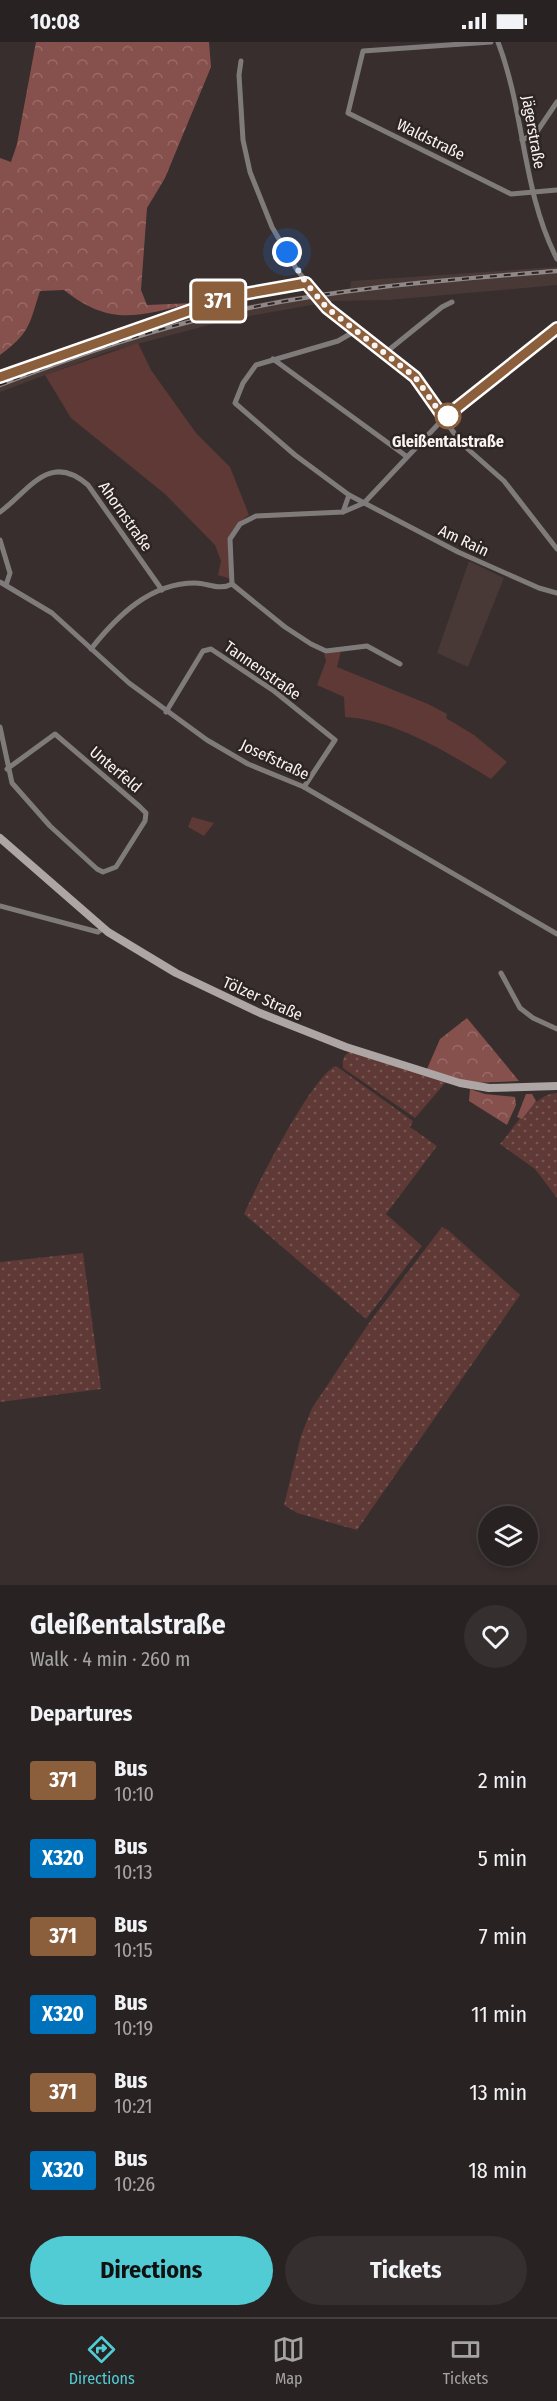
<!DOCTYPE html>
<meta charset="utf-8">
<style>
body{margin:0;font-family:"Fira Sans Condensed",sans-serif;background:#352f2f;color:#f1f3f6;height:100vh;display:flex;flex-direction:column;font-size:22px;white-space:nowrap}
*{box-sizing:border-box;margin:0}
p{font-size:20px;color:#a5a4a5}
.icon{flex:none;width:33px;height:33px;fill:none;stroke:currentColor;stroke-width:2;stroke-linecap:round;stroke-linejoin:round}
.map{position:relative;height:1543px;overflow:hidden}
.panel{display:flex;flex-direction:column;background:#292222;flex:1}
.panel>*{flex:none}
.badge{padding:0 12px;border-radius:4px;font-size:21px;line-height:39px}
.fabs{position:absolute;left:478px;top:1464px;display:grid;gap:12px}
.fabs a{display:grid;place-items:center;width:60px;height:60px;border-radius:50%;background:#292222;box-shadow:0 3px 9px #0003,0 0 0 2px #453f40;font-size:30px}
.you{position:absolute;width:30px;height:30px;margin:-15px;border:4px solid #fff;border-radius:50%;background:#1a73e8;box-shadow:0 0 0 9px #1a73e833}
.map>.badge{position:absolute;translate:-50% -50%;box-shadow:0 0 0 3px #fff}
h2{padding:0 30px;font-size:22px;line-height:54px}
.round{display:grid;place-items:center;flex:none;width:63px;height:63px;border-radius:32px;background:#352f2f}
.headline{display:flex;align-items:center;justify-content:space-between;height:102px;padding:0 30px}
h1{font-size:28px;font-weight:700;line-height:45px}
.action{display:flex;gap:12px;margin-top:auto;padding:12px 30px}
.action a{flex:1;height:69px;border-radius:36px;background:#51ccd4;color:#111;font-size:24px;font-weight:700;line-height:69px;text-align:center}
.action a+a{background:#352f2f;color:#f1f3f6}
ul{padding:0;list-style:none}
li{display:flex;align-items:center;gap:18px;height:78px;padding:0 30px}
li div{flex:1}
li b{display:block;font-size:22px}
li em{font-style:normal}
li .badge{min-width:66px;font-weight:700;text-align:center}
.status{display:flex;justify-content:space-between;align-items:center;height:42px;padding:0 30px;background:#292222;direction:ltr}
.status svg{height:16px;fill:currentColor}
.menu{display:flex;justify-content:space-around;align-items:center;height:84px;border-top:2px solid #453f40;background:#292222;font-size:16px;color:#a5a4a5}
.menu a{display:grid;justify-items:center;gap:3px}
.menu .current{color:#51ccd4}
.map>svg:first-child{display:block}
.built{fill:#483836}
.grass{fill:url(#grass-dots)}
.forest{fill:url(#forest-crowns)}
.green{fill:#5f3936}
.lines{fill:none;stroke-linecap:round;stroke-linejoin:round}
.street{stroke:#807b7b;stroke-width:5}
.secondary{stroke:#ada6a5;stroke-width:8}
.rail-casing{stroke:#8f8887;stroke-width:4.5}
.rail{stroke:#2d2524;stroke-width:2;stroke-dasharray:7;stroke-linecap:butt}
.line-casing{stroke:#fff;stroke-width:14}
.line{stroke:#8b5e3c;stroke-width:9}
.walk{stroke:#f9f3f2;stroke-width:6;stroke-dasharray:0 10.8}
.stop-dot{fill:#fff;stroke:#8b5e3c;stroke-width:3}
.labels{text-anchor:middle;stroke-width:5;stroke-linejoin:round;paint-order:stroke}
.street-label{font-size:16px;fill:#f9f3f2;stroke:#2d2524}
.stop-label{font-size:16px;font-weight:bold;fill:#f9f3f2;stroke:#2d2524}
</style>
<div class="status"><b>10:08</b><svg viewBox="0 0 49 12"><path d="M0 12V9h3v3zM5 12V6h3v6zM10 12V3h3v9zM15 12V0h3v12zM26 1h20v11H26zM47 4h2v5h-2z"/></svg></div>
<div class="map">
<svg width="557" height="1543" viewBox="0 0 557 1543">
<defs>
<pattern id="grass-dots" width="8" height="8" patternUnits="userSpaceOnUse" patternTransform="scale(1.5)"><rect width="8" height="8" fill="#5f3936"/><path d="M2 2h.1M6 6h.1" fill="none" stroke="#775654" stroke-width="1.8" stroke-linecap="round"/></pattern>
<pattern id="forest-crowns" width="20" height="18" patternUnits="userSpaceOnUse" patternTransform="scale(1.5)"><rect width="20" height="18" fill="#86514d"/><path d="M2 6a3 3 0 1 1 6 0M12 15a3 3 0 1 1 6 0" fill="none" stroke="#986a67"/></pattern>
</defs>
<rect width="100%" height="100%" fill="#372e2d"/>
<g class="built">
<polygon points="557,225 557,243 389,258 334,259 228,278 107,310 0,350 0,340 106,301 204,272 289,255 350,247 351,239"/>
<polygon points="469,519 504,536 468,625 437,611"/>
</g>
<g class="grass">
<path d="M352 1009 446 1040 415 1076 343 1026C342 1018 343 1012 352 1009Z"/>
<path d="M336 1024 413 1079 410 1085 437 1104 386 1172 422 1204 366 1277 244 1172C255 1147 313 1032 336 1024Z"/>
<path d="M557 1051V1156L535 1127 500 1102C515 1085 533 1052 557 1051Z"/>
<polygon points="442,1185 448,1188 520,1253 357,1488 297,1471 284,1463 301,1394 312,1366 371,1278"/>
<polygon points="83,1211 101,1347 0,1360 0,1220"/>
</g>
<g class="forest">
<path d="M36 0H209L211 25 165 136 147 166 141 248 147 263 194 261C139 273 112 286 64 248L40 249C29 283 30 291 0 313V116L11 120 17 102Z"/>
<polygon points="467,976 519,1039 473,1041 427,1027 440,997"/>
<polygon points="470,1047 485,1052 515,1055 516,1063 507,1083 469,1059"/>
<polygon points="526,1052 532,1052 536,1059 522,1077 517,1075"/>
</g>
<g class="green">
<path d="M138 301 151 328 196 391 230 425 249 473C220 492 230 507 231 537L218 533 221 519 215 503 165 452 71 376 45 333Z"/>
<path d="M341 609 337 625 428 662 447 672 446 676 474 693 507 720 491 737C448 711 396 678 345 675L344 655 317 643 326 619 324 612Z"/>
<polygon points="192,775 214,781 204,794 188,785"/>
</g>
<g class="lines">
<g class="street">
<polyline points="491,0 363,9 348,71 511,152 557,148"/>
<path d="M498 0C525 71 522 149 557 217"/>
<polyline points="241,19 239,33 243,98 250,130 272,185 297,228 327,265 415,335 461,401 504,439 557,507"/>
<polyline points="522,98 536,91 557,60"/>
<polyline points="357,288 338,299 256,323 243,341 235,361 295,413 349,453 458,510 539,546 557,551"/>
<polyline points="385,311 442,265 452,260"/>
<polyline points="273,317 406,414"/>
<polyline points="0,335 205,263 238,253 305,241"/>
<path d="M0 470C29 449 49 409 88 443L162 548"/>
<polyline points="343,470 349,453"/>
<polyline points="0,498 10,531 6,543"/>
<polyline points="0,540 52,571 129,641 207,698 248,722 304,745 557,892"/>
<polyline points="232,542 230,497 240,482 256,474 343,470 364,461 444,376 557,286"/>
<polyline points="232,542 285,585 311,602 326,609 367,604 400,622"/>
<path d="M91 607C117 574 150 541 195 541 208 541 219 549 232 542"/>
<polyline points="166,670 203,609 211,607 274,649 335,698 304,745"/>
<polyline points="0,685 12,741 50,784 97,827 103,830 116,825 145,779 146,771 139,764 55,692 7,727"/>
<polyline points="0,864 98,890 103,886"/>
<polyline points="501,931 520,966 533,976 557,987"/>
</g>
<polyline class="secondary" points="0,796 108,890 176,931 260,971 346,1005 460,1041 489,1046 557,1044"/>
<defs>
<path id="rail" d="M0 343C74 314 148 288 226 271 335 246 446 238 557 229"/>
</defs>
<use href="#rail" class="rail-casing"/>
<use href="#rail" class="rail"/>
</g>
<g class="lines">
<defs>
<polyline id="line" points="0,335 205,263 238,253 306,241 327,266 415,335 444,376 557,286"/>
</defs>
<use href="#line" class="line-casing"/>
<use href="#line" class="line"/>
<polyline class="walk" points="287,210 306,241 327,266 415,335 444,376 452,371 448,374"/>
</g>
<circle class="stop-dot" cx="448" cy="374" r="12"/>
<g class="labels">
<g class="street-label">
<text transform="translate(534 90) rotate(80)" y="6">Jägerstraße</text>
<text transform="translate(431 97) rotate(26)" y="6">Waldstraße</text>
<text transform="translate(126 474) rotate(55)" y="6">Ahornstraße</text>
<text transform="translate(464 498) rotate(25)" y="6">Am Rain</text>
<text transform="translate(263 628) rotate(35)" y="6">Tannenstraße</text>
<text transform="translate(275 717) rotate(25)" y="6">Josefstraße</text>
<text transform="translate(116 727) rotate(40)" y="6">Unterfeld</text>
<text transform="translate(263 956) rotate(24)" y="6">Tölzer Straße</text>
</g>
<g class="stop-label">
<text x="448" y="405">Gleißentalstraße</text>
</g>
</g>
</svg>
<div class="fabs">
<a><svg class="icon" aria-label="layers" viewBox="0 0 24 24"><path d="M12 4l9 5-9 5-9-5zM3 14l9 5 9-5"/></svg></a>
</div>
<div class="you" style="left:287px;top:210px"></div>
<b class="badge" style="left:218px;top:259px;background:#8b5e3c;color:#fff">371</b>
</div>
<section class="panel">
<div class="headline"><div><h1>Gleißentalstraße</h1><p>Walk · 4 min · 260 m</p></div><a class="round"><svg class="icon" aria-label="heart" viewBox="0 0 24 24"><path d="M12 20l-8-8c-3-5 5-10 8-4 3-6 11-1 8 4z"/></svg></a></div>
<h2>Departures</h2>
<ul>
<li><span class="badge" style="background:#8b5e3c;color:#fff">371</span><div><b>Bus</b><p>10:10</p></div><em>2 min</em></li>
<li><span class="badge" style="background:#0072bc;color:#fff">X320</span><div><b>Bus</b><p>10:13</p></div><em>5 min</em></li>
<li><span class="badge" style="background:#8b5e3c;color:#fff">371</span><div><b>Bus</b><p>10:15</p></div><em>7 min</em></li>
<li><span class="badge" style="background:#0072bc;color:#fff">X320</span><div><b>Bus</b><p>10:19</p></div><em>11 min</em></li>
<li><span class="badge" style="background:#8b5e3c;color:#fff">371</span><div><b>Bus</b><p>10:21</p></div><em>13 min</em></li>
<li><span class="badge" style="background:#0072bc;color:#fff">X320</span><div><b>Bus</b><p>10:26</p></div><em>18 min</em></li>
</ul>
<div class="action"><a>Directions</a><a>Tickets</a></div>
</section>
<nav class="menu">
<a class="current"><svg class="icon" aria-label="directions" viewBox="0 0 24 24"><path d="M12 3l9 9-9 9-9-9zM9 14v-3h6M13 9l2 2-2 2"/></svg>Directions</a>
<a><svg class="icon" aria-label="map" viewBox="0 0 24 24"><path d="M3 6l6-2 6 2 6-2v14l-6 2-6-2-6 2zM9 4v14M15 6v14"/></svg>Map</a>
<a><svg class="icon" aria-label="tickets" viewBox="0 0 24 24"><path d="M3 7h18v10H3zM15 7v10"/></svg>Tickets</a>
</nav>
